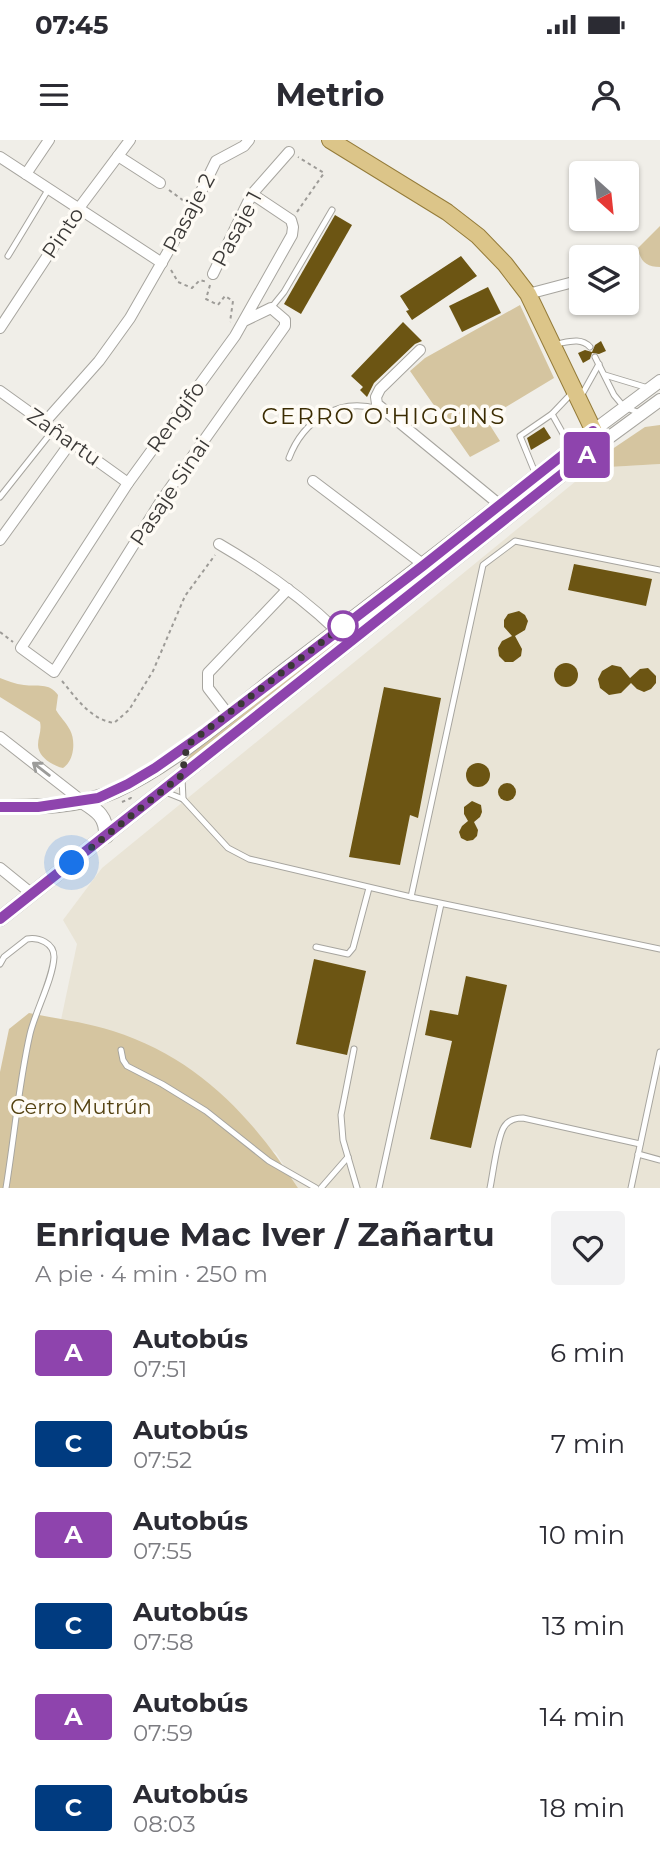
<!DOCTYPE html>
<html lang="es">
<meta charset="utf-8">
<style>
body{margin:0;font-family:Montserrat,sans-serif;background:#f2f2f3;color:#2b2b33;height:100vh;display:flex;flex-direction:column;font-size:26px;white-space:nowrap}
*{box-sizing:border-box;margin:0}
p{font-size:23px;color:#7c7c81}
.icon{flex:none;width:38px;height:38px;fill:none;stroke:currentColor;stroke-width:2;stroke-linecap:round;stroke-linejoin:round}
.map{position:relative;height:1048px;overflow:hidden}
.details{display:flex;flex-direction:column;background:#fff;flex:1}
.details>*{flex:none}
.badge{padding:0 14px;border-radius:5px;font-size:24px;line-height:46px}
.needle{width:46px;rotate:153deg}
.fabs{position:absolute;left:569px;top:21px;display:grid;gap:14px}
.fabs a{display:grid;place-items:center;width:70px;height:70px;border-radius:7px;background:#fff;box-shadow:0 2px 5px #0004;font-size:35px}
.you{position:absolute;width:35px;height:35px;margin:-18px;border:5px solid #fff;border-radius:50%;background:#1a73e8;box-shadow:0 0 0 10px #1a73e833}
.map>.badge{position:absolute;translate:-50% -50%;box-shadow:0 0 0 4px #fff}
.round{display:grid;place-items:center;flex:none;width:74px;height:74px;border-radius:7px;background:#f2f2f3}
.headline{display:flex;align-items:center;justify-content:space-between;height:119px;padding:0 35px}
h1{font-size:33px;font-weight:700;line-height:52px}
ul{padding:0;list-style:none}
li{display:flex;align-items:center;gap:21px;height:91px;padding:0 35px}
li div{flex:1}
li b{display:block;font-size:26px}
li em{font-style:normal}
li .badge{min-width:77px;font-weight:700;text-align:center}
.status{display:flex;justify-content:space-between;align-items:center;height:49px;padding:0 35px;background:#fff;direction:ltr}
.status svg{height:19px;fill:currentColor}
header{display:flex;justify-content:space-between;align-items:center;height:91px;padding:0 35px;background:#fff;font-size:32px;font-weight:700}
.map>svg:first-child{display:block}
.built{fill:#e9e4d6}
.green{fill:#d5c5a0}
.building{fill:#6c5513}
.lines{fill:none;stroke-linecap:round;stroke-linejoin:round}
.service-casing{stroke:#a7a59f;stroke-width:7}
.minor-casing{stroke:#a7a59f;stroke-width:12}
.tertiary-casing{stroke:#a7a59f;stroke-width:14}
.secondary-casing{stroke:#a7a59f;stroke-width:16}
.primary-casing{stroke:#947b39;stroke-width:18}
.path{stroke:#9d9b97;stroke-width:2;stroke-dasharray:3.5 3.5;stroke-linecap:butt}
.service{stroke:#fff;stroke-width:5}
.minor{stroke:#fff;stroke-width:10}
.tertiary{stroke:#fff;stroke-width:12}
.secondary{stroke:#fff;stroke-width:14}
.primary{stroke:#dcc589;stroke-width:16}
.oneway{stroke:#9c9c9a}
.line-casing{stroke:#fff;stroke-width:16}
.line{stroke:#8e44ad;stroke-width:10}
.walk{stroke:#3a3836;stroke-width:7;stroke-dasharray:0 12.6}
.stop-dot{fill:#fff;stroke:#8e44ad;stroke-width:3.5}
.labels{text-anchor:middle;stroke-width:7;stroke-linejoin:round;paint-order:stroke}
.street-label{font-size:21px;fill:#3a3836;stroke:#fefbf5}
.park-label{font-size:21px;fill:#534110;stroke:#fefbf5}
.neighbourhood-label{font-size:23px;letter-spacing:2px;fill:#3b2c02;stroke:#fefbf5}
</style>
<div class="status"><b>07:45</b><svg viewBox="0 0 49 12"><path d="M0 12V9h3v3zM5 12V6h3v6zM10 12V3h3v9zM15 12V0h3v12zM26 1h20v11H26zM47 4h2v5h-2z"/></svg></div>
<header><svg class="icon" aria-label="menu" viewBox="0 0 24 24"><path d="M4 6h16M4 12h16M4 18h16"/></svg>Metrio<svg class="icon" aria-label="person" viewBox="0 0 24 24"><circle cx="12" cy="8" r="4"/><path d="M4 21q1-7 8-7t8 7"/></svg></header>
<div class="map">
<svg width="660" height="1048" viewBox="0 0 660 1048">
<rect width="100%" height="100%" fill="#f0eee8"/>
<polygon class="built" points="660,324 660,1048 298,1048 276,1013 61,880 77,804 63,780 102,728 592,328"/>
<g class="green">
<path d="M660 86V127C646 127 640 121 638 108Z"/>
<polygon points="520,165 554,238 486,279 500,301 470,317 410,231 425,218"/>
<polygon points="660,285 660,324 592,328 596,320 645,287"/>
<polygon points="584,303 588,311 187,626 187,620 194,609"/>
<path d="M0 538C8 541 15 544 24 545 37 547 49 542 58 555L56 570C60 577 66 582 70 590 76 601 74 621 63 628 53 626 38 617 38 605 38 597 42 591 40 582L0 557Z"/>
<path d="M29 873C56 879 86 882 113 891 197 918 251 975 298 1048H0V932L9 889Z"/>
</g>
<g class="building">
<polygon points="335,75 352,85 301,174 284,164"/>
<polygon points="461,116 477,136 412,180 406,171 409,170 400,156"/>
<polygon points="488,147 501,173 462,192 449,166"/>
<polygon points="403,182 422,201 415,204 374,243 367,257 360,250 363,247 351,236"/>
<polygon points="601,201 606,211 599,214 592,213 590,219 583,223 578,213 585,210 592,212 595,205"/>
<polygon points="544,287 551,298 531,310 527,298"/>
<polygon points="574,424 652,439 646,466 568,450"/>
<polygon points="519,471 525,475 528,481 525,490 515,496 522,509 521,516 513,522 505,522 499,516 498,508 502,501 512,496 504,487 504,480 508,474"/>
<circle cx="566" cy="535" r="12"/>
<polygon points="612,525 621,527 630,538 640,529 648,528 656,536 656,543 651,549 644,552 637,549 631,543 621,553 609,555 600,548 598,539 602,531"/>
<polygon points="384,547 441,558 418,678 410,675 400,725 349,717"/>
<circle cx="478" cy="635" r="12"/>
<circle cx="507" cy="652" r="9"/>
<polygon points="472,661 481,665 482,672 480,677 474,682 478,690 477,696 473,700 467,701 461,698 459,692 462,686 468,681 464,674 464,667"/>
<polygon points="314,819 366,831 347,915 296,904"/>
<polygon points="466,836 507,845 471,1008 430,999 452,901 425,895 430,870 458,875"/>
</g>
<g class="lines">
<defs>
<g id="service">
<polyline points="8,116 48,50"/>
<polyline points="271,168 284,152 332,70"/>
<path d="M556 204C568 202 581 197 590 207"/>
<polyline points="595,217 614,255 624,267 640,273"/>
<polyline points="605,235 648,248"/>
<polyline points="580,258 599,224"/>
<polyline points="552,274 571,308"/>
<path d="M289 318C303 281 338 257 378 269"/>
<polyline points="536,335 520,296 552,274 571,254"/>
<polyline points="0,357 54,289"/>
<polyline points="182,638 183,659"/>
<polyline points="163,651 183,659 228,708 249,719 411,757 660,809"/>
<polyline points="411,757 483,425 515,401 660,430"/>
<polyline points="316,807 348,814 353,808 369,748"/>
<path d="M0 824 4 817 27 799C39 797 54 803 54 817 53 839 35 872 30 894 19 942 14 999 6 1048"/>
<polyline points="354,909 341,975 343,1000 357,1048"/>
<polyline points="121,910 123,920 127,926 162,944 206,971 269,1021 316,1048"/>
<polyline points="638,1014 660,1020"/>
<polyline points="321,1048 348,1017"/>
<polyline points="379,1048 441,764"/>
<path d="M490 1048C493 1034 497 998 504 987 508 980 515 978 523 978L640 1004"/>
<polyline points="631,1048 660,912"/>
</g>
<g id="minor">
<polyline points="118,16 160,43"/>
<polyline points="0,17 162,123"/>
<polyline points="26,34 49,0"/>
<polyline points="626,127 632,126"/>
<polyline points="213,134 252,54 289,12"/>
<polyline points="528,154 581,140"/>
<polyline points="244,181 271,168 285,180 285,186 161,361 54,532 21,508 128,343 235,196 292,95 293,87 291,80 252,54"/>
<polyline points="0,188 79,68 130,0"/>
<polyline points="420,210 380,249 376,257 377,264 500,365"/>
<polyline points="0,251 128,343"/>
<polyline points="44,283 99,221 130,178 193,68 216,21 244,6 249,0"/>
<polyline points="313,341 428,428"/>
<polyline points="0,400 71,302"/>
<path d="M219 404C262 429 302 457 337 491"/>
<polyline points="228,574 208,548 208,533 288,449"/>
<polyline points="0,597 82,661"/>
<polyline points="0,728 32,754"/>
</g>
<g id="tertiary">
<polyline points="593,291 660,241"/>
<polyline points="600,304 660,260"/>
</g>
<g id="secondary">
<path d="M82 661C96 670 107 676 106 696"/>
<path d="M0 667C38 667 80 667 115 651 180 621 235 568 292 525 393 448 494 371 593 291"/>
<polyline points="0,779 600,304"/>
</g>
<polyline id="primary" points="330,0 447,72 478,96 505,124 528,154 600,304"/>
</defs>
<use href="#service" class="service-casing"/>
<use href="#minor" class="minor-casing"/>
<use href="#tertiary" class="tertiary-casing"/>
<use href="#secondary" class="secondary-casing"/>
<use href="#primary" class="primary-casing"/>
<g class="path">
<polyline points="169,50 184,61"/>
<polyline points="297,72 324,33 298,17"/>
<polyline points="171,130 178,142 192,148 200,140 207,142"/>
<polyline points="210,145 206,159 218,165 225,156 233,161 230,182"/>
<polyline points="0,492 13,502"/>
<path d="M62 541C77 559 90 579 114 583L129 570 153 531 185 456 215 415"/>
<polyline points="122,662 131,658 133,660"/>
</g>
<use href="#service" class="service"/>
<use href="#minor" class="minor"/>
<use href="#tertiary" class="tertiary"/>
<use href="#secondary" class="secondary"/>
<use href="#primary" class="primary"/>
</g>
<defs><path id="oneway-shaft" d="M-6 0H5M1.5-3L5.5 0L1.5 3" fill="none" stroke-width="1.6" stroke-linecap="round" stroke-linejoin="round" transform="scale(1.75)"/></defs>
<use class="oneway" href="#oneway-shaft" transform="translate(41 629) rotate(-142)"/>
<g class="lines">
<defs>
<polyline id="line" points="0,667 38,667 98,658 128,644 155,628 206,592 424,425 593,291 600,304 0,779"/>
</defs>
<use href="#line" class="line-casing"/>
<use href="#line" class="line"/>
<polyline class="walk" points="72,723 182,635 187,605 343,486"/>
</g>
<circle class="stop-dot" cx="343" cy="486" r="14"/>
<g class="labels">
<g class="street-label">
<text transform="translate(189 73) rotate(-62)" y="7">Pasaje 2</text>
<text transform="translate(237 89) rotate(-62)" y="7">Pasaje 1</text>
<text transform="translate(63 93) rotate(-56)" y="7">Pinto</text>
<text transform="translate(176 277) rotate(-54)" y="7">Rengifo</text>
<text transform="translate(64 297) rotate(35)" y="7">Zañartu</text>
<text transform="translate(170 352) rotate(-56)" y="7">Pasaje Sinai</text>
</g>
<g class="park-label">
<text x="81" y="974">Cerro Mutrún</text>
</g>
<g class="neighbourhood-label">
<text x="384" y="284">CERRO O'HIGGINS</text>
</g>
</g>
</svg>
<div class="fabs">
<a><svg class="needle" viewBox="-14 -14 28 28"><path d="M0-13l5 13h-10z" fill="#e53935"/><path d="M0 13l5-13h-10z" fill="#7c7c81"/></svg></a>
<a><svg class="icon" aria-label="layers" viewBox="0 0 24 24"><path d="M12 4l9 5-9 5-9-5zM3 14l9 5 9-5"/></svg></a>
</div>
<div class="you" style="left:72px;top:723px"></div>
<b class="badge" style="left:587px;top:315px;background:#8e44ad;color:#fff">A</b>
</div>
<section class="details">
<div class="headline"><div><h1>Enrique Mac Iver / Zañartu</h1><p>A pie · 4 min · 250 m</p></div><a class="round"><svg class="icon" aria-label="heart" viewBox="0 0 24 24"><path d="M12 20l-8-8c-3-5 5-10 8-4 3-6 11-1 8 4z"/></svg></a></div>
<ul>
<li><span class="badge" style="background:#8e44ad;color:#fff">A</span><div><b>Autobús</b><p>07:51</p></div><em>6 min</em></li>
<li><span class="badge" style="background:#003b80;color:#fff">C</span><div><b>Autobús</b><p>07:52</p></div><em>7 min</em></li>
<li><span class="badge" style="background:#8e44ad;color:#fff">A</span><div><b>Autobús</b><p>07:55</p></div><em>10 min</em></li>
<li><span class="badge" style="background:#003b80;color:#fff">C</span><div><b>Autobús</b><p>07:58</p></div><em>13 min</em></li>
<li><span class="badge" style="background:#8e44ad;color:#fff">A</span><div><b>Autobús</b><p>07:59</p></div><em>14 min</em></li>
<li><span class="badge" style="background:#003b80;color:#fff">C</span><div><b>Autobús</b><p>08:03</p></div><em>18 min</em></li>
</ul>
</section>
